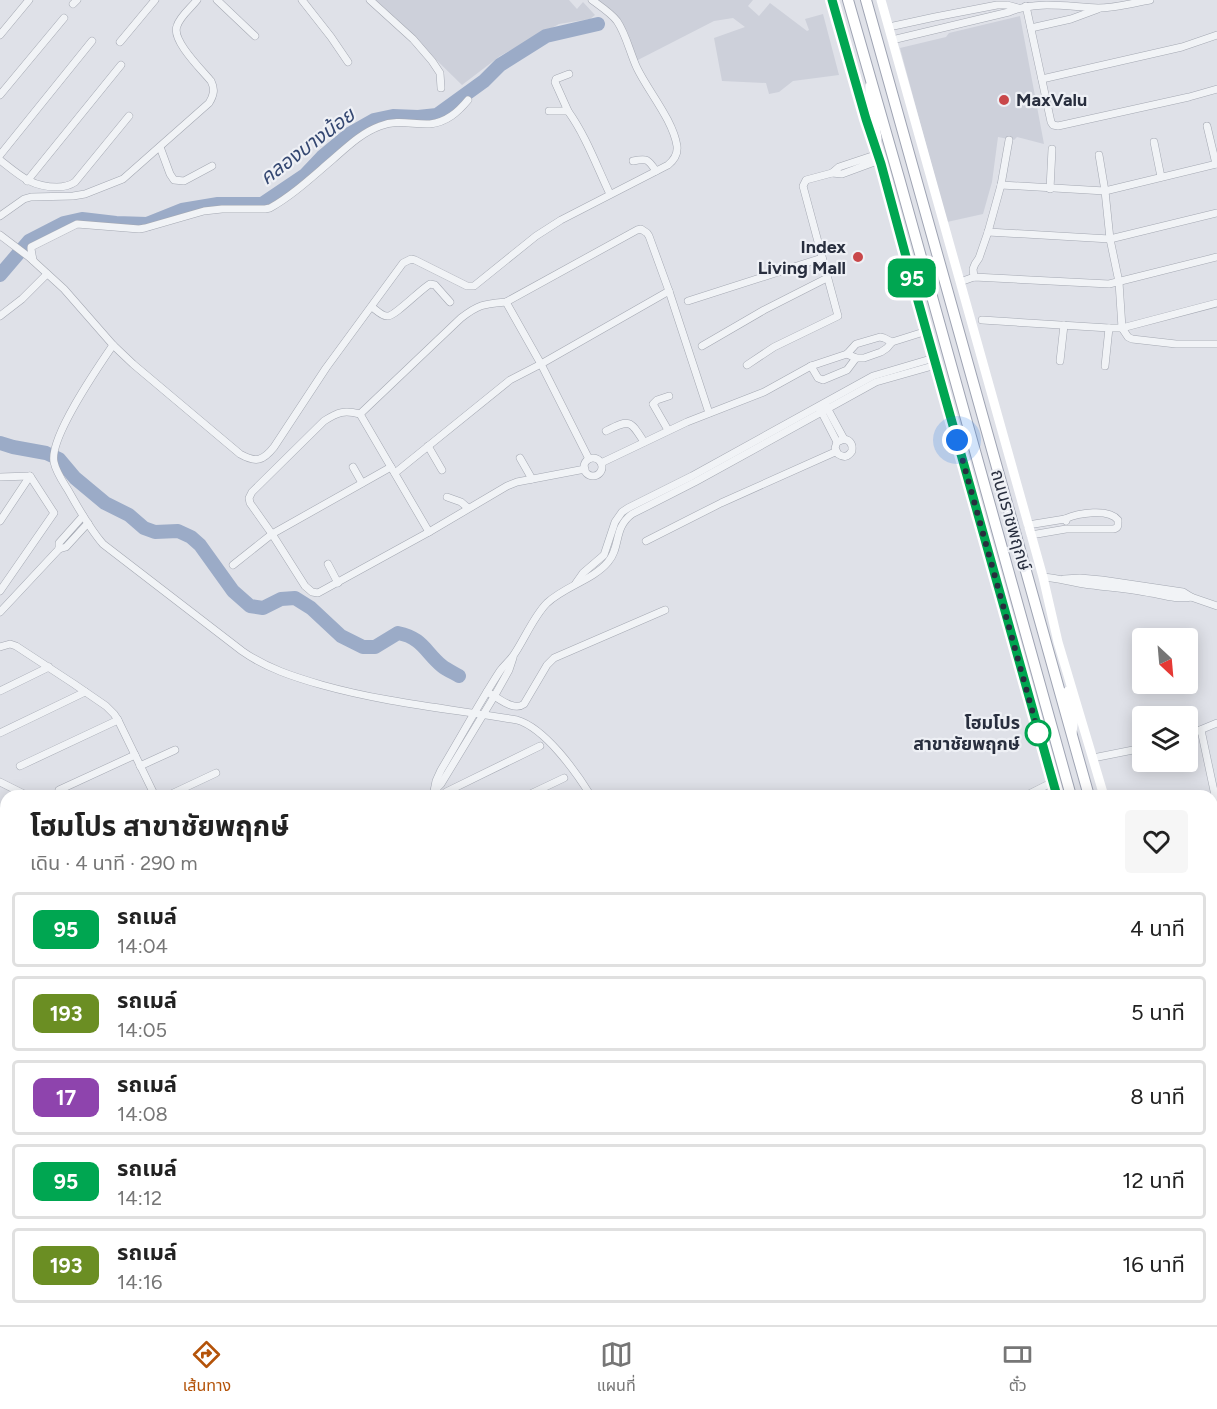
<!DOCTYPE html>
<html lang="th">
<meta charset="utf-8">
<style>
body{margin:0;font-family:Figtree,"Noto Sans Thai",sans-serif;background:#f6f6f6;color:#222;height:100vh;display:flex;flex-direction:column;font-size:22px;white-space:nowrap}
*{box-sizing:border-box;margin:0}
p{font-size:20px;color:#767676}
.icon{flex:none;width:33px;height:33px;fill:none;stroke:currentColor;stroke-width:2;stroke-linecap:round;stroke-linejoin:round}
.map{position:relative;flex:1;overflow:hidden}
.sheet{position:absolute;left:0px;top:790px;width:1218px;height:536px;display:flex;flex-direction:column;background:#fff;border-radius:18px 18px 0 0;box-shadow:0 3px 15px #0003}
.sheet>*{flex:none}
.badge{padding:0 12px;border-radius:9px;font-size:21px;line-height:39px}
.needle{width:39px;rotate:154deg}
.fabs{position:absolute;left:1132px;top:628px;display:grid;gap:12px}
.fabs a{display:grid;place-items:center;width:66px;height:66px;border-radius:6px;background:#fff;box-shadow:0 3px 15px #0003;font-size:30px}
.you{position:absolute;width:30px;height:30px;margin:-15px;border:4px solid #fff;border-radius:50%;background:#1a73e8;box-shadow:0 0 0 9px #1a73e833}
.map>.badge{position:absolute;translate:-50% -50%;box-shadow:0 0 0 3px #fff}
.round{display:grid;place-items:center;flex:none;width:63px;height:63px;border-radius:6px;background:#f6f6f6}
.summary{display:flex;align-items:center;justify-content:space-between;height:102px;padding:0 30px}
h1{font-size:28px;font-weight:700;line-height:45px}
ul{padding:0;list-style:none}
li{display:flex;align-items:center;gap:18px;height:75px;margin:0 12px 9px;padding:0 18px;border:3px solid #e0e0e0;border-radius:6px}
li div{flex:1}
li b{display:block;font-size:22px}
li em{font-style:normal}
li .badge{min-width:66px;font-weight:700;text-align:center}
.tabs{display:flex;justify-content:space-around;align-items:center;height:84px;border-top:2px solid #e0e0e0;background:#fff;font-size:16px;color:#767676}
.tabs a{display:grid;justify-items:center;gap:3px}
.tabs .active{color:#b45309}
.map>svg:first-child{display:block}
.built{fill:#cdd0da}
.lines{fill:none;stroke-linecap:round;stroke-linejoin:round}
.canal{stroke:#9babc7;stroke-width:8}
.river{stroke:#9babc7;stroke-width:14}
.street-casing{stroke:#a4a8b2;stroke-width:8}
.primary-casing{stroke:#9fa4b3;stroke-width:12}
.street{stroke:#f1f3f6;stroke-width:7}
.secondary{stroke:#fff;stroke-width:9}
.primary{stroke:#fff;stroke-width:10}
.line-casing{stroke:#fff;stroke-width:14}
.line{stroke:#00a651;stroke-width:9}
.walk{stroke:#282e3e;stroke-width:6;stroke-dasharray:0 10.8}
.poi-dot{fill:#c9474a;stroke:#eef0f5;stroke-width:2}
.stop-dot{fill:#fff;stroke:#00a651;stroke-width:3}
.labels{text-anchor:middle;stroke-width:4.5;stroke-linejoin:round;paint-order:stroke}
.poi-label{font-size:18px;font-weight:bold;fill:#282e3e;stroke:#eef0f5;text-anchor:start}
.street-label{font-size:18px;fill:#282e3e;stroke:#eef0f5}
.stop-label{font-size:18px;font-weight:bold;fill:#282e3e;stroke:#eef0f5;text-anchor:end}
.water-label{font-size:20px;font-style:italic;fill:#344771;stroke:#eef0f5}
</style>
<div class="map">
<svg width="1217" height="1325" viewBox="0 0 1217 1325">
<rect width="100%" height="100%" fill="#dfe1e8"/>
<g class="built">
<polygon points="375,0 569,0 577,9 583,2 595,15 590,19 559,24 500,56 462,85"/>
<polygon points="597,0 753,0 748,6 759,16 770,3 807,31 809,30 805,19 823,14 839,75 793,81 779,92 769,94 766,83 722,81 714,38 745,27 733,18 714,21 634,62 617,20"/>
<polygon points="1020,16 1044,144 1017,137 1014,140 998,137 992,182 983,214 947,222 900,48 946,37 949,33"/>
</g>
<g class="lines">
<polyline class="canal" points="1212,957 1217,954"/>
<g class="river">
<polyline points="0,275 29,241 64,223 82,219 116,223 147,224 182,210 218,204 262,204 305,175 322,157 351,133 374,120 393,116 418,117 437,115 484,81 500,65 546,36 598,24"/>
<path d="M0 443 13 447 46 453 59 459 75 478 105 503 129 515 144 528 155 532 178 531 191 537 200 545 233 591 250 606 263 608 281 599 295 598 311 608 341 636 363 647H375L398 633C423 638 425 652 442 666 447 670 454 673 459 676"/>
<polyline points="21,1320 24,1325"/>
<polyline points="113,1320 118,1325"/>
<polyline points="223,1320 229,1325"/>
<polyline points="173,1325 177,1320"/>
<path d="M304 1325 306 1323C331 1321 355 1324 379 1320"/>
</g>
<defs>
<g id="street">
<polyline points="217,0 255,36"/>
<polyline points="302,0 331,37 348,62"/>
<polyline points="370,0 413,39 432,61 440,73 441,88"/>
<polyline points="73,4 77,0"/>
<polyline points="1026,6 1051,122 1053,125 1058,126 1189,97 1217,89"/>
<polyline points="889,27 935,17 997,5 1007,5 1018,8"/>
<polyline points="1031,28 1071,19 1098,9"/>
<polyline points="0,35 29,0"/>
<path d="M892 40 1009 12C1037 0 1068 7 1098 8 1115 8 1133 3 1150 0"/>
<polyline points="120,42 155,0"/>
<polyline points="1042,79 1182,47 1217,35"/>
<polyline points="0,95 64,18"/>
<path d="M549 111H568C586 136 597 167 610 194"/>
<polyline points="568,111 555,82 556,79 569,74"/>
<polyline points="1207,126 1216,164"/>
<polyline points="1154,142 1161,177"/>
<polyline points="160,147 170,174 174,180 184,181 212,166"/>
<polyline points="878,154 839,167 832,173 842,174 880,160"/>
<polyline points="0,155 92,41"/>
<polyline points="1099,155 1105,191 1110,239 1119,282 1122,328 1128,337 1132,339 1176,344 1217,344"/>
<path d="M0 160C19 175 31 187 57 187 64 187 69 186 75 182L129 116"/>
<path d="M633 161C647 158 648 159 656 171"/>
<polyline points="27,181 121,65"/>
<polyline points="1001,185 1105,191 1217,164"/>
<polyline points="1050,189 1052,149"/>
<path d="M0 216 24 199 31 197 73 196 85 194 123 179 209 103C214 95 215 89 211 81 202 70 171 40 177 26 180 16 191 8 197 0"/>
<polyline points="988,232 1110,239 1217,213"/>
<path d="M0 235 29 257 64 289 113 345 133 364 240 454C256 463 263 461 274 447L326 368 403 263 411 259 415 260 467 286H474L536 236 561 220 668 165C674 160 678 154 677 146 673 120 648 91 637 68 630 53 626 34 617 21 611 13 600 6 592 0"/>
<path d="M33 260 31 249V247L77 224 139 229 145 228 204 211 222 209H265L270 208C293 195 312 177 332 160 347 147 361 133 380 126 398 119 413 125 430 124 447 122 458 112 468 100"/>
<polyline points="974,277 973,269 975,264 979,258 988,232 1001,185 1009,140"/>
<polyline points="960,282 974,277 1109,284 1217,257"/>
<polyline points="688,301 822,258"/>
<polyline points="506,302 541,364 589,459"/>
<path d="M372 307C376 310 383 317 388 316 395 316 421 289 430 284L435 285 450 302"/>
<polyline points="0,316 22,299 47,274"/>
<polyline points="982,320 1109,328 1122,328 1217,303"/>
<path d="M113 345C98 367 49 438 54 462 56 472 63 482 68 490 79 509 89 528 103 544L242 651C266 668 294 677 322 685 386 703 452 709 517 720 545 728 576 772 591 796"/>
<polyline points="702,346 764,310 827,278"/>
<polyline points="847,354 856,358 864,358 881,352 887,348 892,342 927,331"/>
<polyline points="1060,361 1064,325"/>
<polyline points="747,365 774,347 838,316 803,186 806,180 832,173"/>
<polyline points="811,366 818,378 823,380 847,370 856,358"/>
<polyline points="1105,366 1109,328"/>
<path d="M826 406 844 439C850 440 853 444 852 451 848 457 844 458 838 454L835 448 837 442 844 439"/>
<polyline points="820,409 837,442"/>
<polyline points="360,414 429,532"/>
<polyline points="668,430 653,404 657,400 669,396"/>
<path d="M606 431C630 419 630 420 644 442"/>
<polyline points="428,446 442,470"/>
<polyline points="520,458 532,479"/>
<circle cx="593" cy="467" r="9"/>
<polyline points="601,463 687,422 764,392 811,366 847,354 856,344 880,337 884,338 892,342"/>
<polyline points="353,467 362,483"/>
<path d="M585 469 517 482 507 486 429 532 318 593 312 592 305 586 272 534 250 503 249 498 252 492 324 421C338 412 344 410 360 414L461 318C479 304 484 304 506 302L637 230 641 229 647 233 649 236 669 291 709 413"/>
<polyline points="395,473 510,380 541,364 669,291"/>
<polyline points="0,477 30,476 54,513 0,591"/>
<polyline points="447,497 461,502 468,508"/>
<polyline points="83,516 59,543 59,549 66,547 88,523"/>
<polyline points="0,521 30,476"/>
<polyline points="1028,525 1065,519 1066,521"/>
<path d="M1031 535 1066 529H1113C1119 528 1118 525 1118 520 1109 508 1078 513 1065 519"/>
<polyline points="646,541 721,503 835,452"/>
<polyline points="328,564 338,583"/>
<polyline points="233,565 272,534 391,467"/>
<path d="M1043 577C1057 578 1070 582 1084 584 1104 587 1125 588 1145 592 1160 594 1176 600 1191 597"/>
<polyline points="1064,579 1080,578 1102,580 1183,592 1191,597 1217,606"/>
<polyline points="576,583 583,573 604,555 615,522 622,512 628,508 692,476 873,376 934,358"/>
<polyline points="0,612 59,549"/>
<polyline points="0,647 10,644 16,646 74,684 106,706 114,714 118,720 155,796"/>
<polyline points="0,691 49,667"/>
<path d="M487 692C498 697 513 712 524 704L547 665 554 658 665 610"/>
<polyline points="1201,730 1217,805"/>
<polyline points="0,733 85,692"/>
<polyline points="1188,735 1217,723"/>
<polyline points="1093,758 1143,748"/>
<polyline points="20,766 118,720"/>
<polyline points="140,766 175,750"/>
<polyline points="0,782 28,796"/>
<polyline points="59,790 135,755"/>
<polyline points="435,790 441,784 495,695 509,670 513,658"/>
<polyline points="446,792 540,746"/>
<polyline points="167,796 216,773"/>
<path d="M433 796 436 781 441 770C461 737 479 703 500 671 504 665 511 660 515 653 525 638 534 616 547 603 565 586 593 580 608 562 621 547 613 528 632 514L695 482 876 382 936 365"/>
<polyline points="526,796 564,778"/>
<polyline points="1025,796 1053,782"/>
<polyline points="0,834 6,831"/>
<polyline points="0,876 6,873"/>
<polyline points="0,963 6,960"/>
<polyline points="1212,1000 1217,997"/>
<polyline points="0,1117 5,1123 6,1137"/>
<polyline points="1212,1120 1217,1118"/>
<polyline points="1212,1161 1217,1159"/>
<polyline points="0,1279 6,1277"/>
<polyline points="215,1320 216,1325"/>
<polyline points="550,1320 551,1325"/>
<polyline points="765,1320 766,1325"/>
<polyline points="97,1321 98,1320"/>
<polyline points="594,1325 595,1320"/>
<polyline points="779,1325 798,1320"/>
</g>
<g id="primary">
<polyline points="848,0 899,178 1071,796"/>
<polyline points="866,0 1089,796"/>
<polyline points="1212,1233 1217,1250"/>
<polyline points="1212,1301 1217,1318"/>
</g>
</defs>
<use href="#street" class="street-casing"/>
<use href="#primary" class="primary-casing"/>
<use href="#street" class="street"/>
<g class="secondary">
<polyline points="832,0 885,179 918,301 1057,796"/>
<polyline points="881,0 1043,577 1058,642 1104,796"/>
<polyline points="870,86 870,97 877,138"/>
<polyline points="1068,691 1074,717 1072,733"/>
<polyline points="1212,1184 1217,1201"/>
<polyline points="1197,1320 1198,1325"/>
<polyline points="1209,1320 1210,1325"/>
</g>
<use href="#primary" class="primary"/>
</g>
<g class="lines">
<defs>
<polyline id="line" points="832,0 866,119 881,164 918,301 1057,796"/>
</defs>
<use href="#line" class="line-casing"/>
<use href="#line" class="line"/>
<polyline class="walk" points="957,440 1039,735 1038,733"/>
</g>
<g class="poi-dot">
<circle cx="1004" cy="100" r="6"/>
<circle cx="858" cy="257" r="6"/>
</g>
<circle class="stop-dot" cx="1038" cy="733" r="12"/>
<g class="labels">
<g class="poi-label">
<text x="1016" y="106">MaxValu</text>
<text x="846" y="253" text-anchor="end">Index<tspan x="846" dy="21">Living Mall</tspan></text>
</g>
<g class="street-label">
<text transform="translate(1011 520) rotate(74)" y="6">ถนนราชพฤกษ์</text>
</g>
<g class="stop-label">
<text x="1020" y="729">โฮมโปร<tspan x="1020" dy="21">สาขาชัยพฤกษ์</tspan></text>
</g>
<g class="water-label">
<text transform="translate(307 146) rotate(-37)" y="7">คลองบางน้อย</text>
</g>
</g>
</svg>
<div class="fabs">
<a><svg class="needle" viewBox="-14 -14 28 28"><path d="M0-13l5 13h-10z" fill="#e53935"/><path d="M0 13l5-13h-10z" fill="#767676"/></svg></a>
<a><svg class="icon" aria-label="layers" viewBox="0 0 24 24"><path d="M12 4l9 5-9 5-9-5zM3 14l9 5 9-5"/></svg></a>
</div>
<div class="you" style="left:957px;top:440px"></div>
<b class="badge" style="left:912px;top:278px;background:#00a651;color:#fff">95</b>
<section class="sheet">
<div class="summary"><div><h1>โฮมโปร สาขาชัยพฤกษ์</h1><p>เดิน · 4 นาที · 290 m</p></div><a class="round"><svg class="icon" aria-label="heart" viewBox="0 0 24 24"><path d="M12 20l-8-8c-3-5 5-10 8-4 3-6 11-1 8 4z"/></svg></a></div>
<ul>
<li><span class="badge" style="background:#00a651;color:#fff">95</span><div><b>รถเมล์</b><p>14:04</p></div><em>4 นาที</em></li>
<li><span class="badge" style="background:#6b8e23;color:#fff">193</span><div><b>รถเมล์</b><p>14:05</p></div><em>5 นาที</em></li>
<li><span class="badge" style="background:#8e44ad;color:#fff">17</span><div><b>รถเมล์</b><p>14:08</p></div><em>8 นาที</em></li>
<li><span class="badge" style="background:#00a651;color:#fff">95</span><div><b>รถเมล์</b><p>14:12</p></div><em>12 นาที</em></li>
<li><span class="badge" style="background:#6b8e23;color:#fff">193</span><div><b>รถเมล์</b><p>14:16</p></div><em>16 นาที</em></li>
</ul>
</section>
</div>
<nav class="tabs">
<a class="active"><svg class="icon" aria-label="directions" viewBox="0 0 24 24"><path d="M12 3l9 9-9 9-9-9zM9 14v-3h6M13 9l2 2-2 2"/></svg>เส้นทาง</a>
<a><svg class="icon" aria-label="map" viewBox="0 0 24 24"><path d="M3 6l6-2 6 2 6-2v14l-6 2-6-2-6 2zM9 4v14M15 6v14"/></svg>แผนที่</a>
<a><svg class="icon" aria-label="tickets" viewBox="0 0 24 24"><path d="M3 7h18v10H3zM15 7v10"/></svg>ตั๋ว</a>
</nav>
